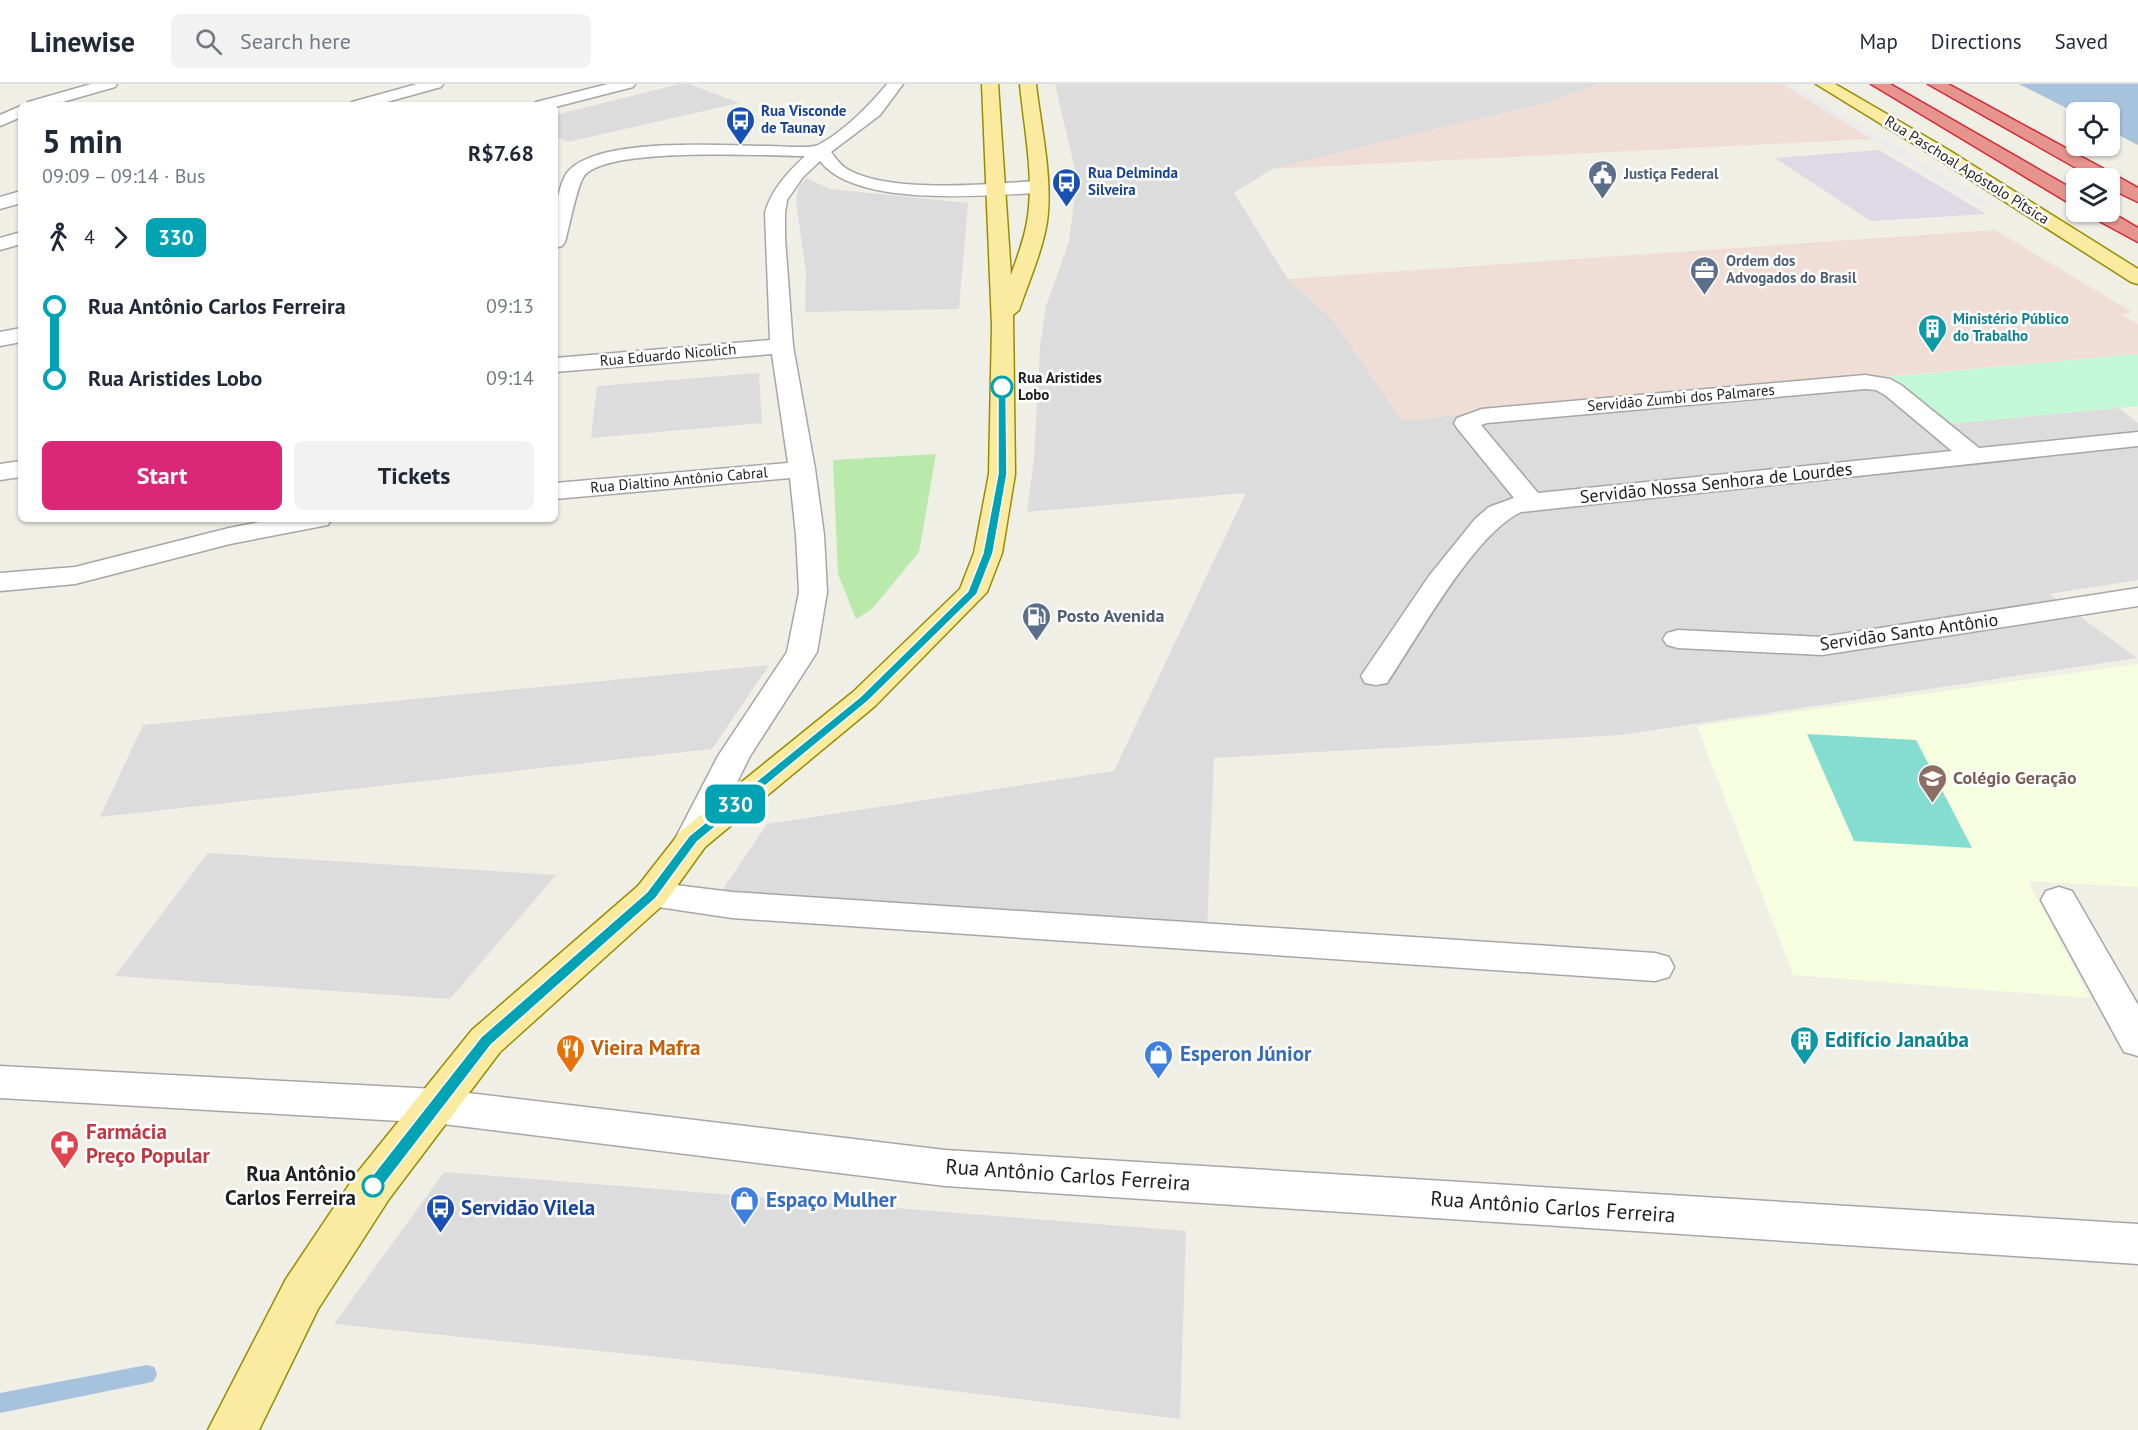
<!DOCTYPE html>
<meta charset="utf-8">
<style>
body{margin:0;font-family:"PT Sans",sans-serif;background:#f2f2f3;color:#1f2937;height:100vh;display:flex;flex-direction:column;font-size:22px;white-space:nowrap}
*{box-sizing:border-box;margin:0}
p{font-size:20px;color:#747a83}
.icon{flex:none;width:33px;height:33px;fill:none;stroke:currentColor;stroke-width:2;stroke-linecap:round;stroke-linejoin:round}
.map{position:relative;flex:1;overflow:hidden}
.drawer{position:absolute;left:18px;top:18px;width:540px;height:420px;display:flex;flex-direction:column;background:#fff;border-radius:9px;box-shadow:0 2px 4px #0004}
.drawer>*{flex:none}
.badge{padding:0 12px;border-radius:9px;font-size:21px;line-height:39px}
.buttons{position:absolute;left:2066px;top:18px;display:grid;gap:12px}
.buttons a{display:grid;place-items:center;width:54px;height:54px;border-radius:9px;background:#fff;box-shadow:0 2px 4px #0004;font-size:30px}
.map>.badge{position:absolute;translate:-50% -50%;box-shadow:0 0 0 3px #fff}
.legs{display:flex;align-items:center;gap:9px;height:66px;padding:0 24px;font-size:20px}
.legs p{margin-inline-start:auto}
.head{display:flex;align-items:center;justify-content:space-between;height:102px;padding:0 24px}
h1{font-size:33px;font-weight:800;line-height:45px}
.cta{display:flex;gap:12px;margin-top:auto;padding:12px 24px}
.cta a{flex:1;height:69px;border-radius:9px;background:#db2777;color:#fff;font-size:24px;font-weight:800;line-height:69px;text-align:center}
.cta a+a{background:#f2f2f3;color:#1f2937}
ul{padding:0 24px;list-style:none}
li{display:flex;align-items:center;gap:21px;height:72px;font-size:22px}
li i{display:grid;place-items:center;width:9px;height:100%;margin:0 8px;background:currentColor}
li i::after{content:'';width:15px;height:15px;margin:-8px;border:4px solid;border-radius:50%;background:#fff}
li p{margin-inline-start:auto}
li:first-child i{background:linear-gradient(#0000 50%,currentColor 0)}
li:last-child i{background:linear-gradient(currentColor 50%,#0000 0)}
header{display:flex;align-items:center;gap:36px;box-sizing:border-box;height:84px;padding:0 30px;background:#fff;border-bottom:2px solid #e0e1e3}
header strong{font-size:28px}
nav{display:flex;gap:33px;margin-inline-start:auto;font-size:21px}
.search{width:420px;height:54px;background:#f2f2f3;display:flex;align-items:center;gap:15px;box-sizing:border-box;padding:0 21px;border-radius:9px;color:#747a83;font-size:22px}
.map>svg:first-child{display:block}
.residential{fill:#dddcdc}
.commercial{fill:#f0ddd5}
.education{fill:#f6fedf}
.grass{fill:#bae9ac}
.park{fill:#c3f8d6}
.pitch{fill:#85ddd2}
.parking{fill:#ebebeb}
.plaza{fill:#ddd9e5}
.water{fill:#a6c2dc}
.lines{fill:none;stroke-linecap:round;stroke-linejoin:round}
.stream{fill:#a6c2dc;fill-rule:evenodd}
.minor-casing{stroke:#a6a6a6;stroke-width:3}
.major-casing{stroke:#978d03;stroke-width:3}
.highway-casing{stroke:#d82836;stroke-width:3}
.minor{fill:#fff;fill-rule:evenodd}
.major{fill:#faeba0;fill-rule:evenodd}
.highway{fill:#e5958e;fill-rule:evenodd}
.line-1{fill:#00a3b4;stroke:#fff;stroke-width:1.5}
.stop-1-dot{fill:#fff;stroke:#00a3b4;stroke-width:3}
.labels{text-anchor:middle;stroke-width:5;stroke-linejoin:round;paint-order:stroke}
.far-transit-label{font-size:15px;font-weight:bold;fill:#164399;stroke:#fff;text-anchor:start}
.far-street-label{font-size:15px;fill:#1f1f1f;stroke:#fff}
.far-service-label{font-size:15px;font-weight:bold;fill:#4e5e75;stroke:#fff;text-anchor:start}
.far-culture-label{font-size:15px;font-weight:bold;fill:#0d838f;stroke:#fff;text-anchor:start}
.far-stop-label{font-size:15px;font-weight:bold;fill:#1f1f1f;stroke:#fff;text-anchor:start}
.street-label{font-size:18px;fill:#1f1f1f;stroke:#fff}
.service-label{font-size:18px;font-weight:bold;fill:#4e5e75;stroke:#fff;text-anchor:start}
.education-label{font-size:18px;font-weight:bold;fill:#785e54;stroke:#fff;text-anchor:start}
.near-culture-label{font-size:21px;font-weight:bold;fill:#0d838f;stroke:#fff;text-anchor:start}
.near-food-label{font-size:21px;font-weight:bold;fill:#c56008;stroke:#fff;text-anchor:start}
.near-shop-label{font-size:21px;font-weight:bold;fill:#366cbe;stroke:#fff;text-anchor:start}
.near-health-label{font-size:21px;font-weight:bold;fill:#be3a42;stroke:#fff;text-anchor:start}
.near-stop-label{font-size:21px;font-weight:bold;fill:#1f1f1f;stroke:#fff;text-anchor:end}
.near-street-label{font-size:21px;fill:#1f1f1f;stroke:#fff}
.near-transit-label{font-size:21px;font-weight:bold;fill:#164399;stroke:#fff;text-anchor:start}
</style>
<header>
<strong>Linewise</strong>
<div class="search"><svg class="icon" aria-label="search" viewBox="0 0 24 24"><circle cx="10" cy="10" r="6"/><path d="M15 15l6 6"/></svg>Search here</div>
<nav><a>Map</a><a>Directions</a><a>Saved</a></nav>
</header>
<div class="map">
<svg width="2138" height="1346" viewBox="0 0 2138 1346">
<rect width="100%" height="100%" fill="#efefe5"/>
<g class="residential">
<polygon points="679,0 689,0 739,19 568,58 555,52 555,31"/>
<polygon points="1055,0 1599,0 1549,18 1272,85 1234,109 1287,194 1332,235 1402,336 1887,293 1947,340 2119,324 2138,339 2138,496 2049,510 2137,574 1620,651 1214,674 1207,845 717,814 767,740 1114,687 1246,409 1027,428 1034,375 1040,263 1046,222 1069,158 1077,94"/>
<polygon points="806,94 830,105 968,119 959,225 805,228 806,188 796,117 798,105"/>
<polygon points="759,289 762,339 591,354 597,302"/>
<polygon points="769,581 712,665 100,733 143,641"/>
<polygon points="208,769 556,791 450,915 115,892"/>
<polygon points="444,1088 1186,1147 1180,1335 767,1284 334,1240"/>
</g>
<g class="commercial">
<polygon points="1599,0 1782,0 1872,55 1272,85 1549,18"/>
<polygon points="1995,146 2132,228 2121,230 2138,240 2138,270 1402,336 1332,235 1287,195"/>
</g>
<polygon class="education" points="2138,580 2138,803 2028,797 2090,914 1793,891 1697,642"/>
<polygon class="grass" points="936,370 919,468 872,525 856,535 838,490 833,376"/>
<polygon class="park" points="2138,270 2138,322 1946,340 1887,293"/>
<polygon class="pitch" points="1807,650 1916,656 1972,764 1854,757"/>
<polygon class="parking" points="1782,0 1793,0 1994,122 1983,123"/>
<polygon class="plaza" points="1879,66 1986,130 1871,137 1775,74"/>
<polygon class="water" points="2019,0 2138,0 2138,61 2109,46 2109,28 2076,29"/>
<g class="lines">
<polygon class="stream" points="147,1281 154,1283 157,1290 154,1297 147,1299 0,1329 0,1309"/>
<defs>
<g id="minor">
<polygon points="91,0 117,0 115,3 52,21 26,21 28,18"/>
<polygon points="417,0 443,0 441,3 376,21 350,21 352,18"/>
<polygon points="608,0 635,0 633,3 555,23 534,21 536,18"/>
<path d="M887 0H903L880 31 831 68C836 74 840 81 847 85 889 110 988 100 1037 97L1044 99 1046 103 1044 107 1037 109C983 111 856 124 820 77L803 93 787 116 785 129V154L793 262 815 385 824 451 827 508 817 568 750 672 705 763 693 767 681 763 675 755 718 672 787 568 799 508 796 451 790 394 555 415V399L788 379 772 270 555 288V274L770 256 765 129C771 106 788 88 805 72 764 72 607 62 584 92 577 102 569 144 565 158L562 162 555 164C555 140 554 114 565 92 588 51 725 62 768 62 780 62 809 65 818 61 842 49 871 20 887 0Z"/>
<polygon points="21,22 21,33 0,42 0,31"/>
<polygon points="21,107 21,119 0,125 0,113"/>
<polygon points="21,148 21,160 0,166 0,154"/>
<polygon points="21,244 21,258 0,262 0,248"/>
<path d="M1865 291 1890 295 1901 301 1979 364 2138 348V362L1521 428C1474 450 1418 553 1387 599L1376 601 1365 599 1361 592 1429 492 1475 435 1489 423 1514 414 1457 344 1454 339 1457 334 1482 325ZM1865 305 1876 306 1885 311 1952 367 1538 409 1481 341 1487 339Z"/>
<polygon points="21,377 21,393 0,396 0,380"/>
<polygon points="275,435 331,435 328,441 230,460 75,500 0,507 0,489 75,483 229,444"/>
<polygon points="2138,504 2138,522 1822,571 1678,564 1667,561 1663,555 1667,549 1678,546 1822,553"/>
<polygon points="651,798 732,808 1655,869 1669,873 1674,883 1669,893 1655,897 732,834 638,820 633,811 638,802"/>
<polygon points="2059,803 2072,807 2138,921 2138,972 2124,968 2041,816 2046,807"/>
<polygon points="0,982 435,1005 945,1066 2138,1140 2138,1180 945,1102 435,1039 0,1014"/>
</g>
<g id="major">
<path d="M982 0H998L1011 191C1017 174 1024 156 1027 138 1035 93 1024 45 1020 0H1036C1041 45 1053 93 1047 138 1042 168 1029 197 1019 226L1013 231 1015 390 1002 469 987 508 875 622 705 763 664 820 500 968 389 1115 318 1225 259 1346H208L286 1195 357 1089 472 946 638 802 681 747 853 608 960 505 974 469 989 390 992 242Z"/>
<polygon points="1816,0 1835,0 1947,65 2138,185 2138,200 2131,198 1935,73"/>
</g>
<g id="highway">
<polygon points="1871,0 1890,0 2076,107 2076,121 2069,119"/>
<polygon points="1928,0 1948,0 2113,90 2138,104 2138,118 2109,104 2109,94 2094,94"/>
<polygon points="2109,127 2138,144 2138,158 2090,132 2087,128"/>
</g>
</defs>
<use href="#minor" class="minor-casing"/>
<use href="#major" class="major-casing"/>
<use href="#highway" class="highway-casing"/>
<use href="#minor" class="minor"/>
<use href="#major" class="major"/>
<use href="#highway" class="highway"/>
</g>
<polygon class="line-1" points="1002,300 1006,303 1007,390 993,469 977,510 868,617 697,758 656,814 491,961 379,1107 373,1108 368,1107 365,1102 368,1097 481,953 647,808 689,752 860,613 968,507 983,469 998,390 998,303"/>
<defs>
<symbol id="bus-pin" viewBox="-11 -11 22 30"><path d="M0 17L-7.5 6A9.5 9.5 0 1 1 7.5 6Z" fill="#1a4fb4" stroke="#fff"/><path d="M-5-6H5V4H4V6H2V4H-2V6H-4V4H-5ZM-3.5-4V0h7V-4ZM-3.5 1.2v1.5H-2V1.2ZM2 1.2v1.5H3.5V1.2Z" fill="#fff"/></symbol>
<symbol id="civic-pin" viewBox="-11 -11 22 30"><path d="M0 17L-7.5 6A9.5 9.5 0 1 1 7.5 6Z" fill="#5c6f8a" stroke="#fff"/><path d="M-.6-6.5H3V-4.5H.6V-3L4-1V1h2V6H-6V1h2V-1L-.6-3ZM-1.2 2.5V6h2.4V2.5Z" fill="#fff"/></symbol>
<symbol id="office-pin" viewBox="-11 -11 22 30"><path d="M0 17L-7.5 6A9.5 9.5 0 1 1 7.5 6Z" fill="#5c6f8a" stroke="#fff"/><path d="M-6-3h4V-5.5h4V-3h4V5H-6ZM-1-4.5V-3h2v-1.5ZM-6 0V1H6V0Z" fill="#fff"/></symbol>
<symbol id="building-pin" viewBox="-11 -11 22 30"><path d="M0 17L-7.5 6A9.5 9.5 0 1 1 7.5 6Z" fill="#0f9aa8" stroke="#fff"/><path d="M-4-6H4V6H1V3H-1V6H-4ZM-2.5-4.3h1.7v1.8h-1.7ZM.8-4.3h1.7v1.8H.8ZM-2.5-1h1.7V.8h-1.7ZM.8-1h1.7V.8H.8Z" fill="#fff"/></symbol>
<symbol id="fuel-pin" viewBox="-11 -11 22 30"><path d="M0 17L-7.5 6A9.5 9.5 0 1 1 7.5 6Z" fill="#5c6f8a" stroke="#fff"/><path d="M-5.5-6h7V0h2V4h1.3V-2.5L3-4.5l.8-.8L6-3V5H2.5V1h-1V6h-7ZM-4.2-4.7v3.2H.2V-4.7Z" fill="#fff"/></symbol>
<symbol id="school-pin" viewBox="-11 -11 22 30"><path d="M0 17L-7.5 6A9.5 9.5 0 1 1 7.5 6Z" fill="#8d6e63" stroke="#fff"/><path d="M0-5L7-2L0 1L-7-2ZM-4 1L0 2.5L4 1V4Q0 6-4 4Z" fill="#fff"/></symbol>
<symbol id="restaurant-pin" viewBox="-11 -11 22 30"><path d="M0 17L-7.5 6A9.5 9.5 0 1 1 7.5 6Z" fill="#e8710a" stroke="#fff"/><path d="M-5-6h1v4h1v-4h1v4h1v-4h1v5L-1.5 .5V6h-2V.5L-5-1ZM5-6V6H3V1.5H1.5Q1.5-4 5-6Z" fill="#fff"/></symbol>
<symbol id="shop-pin" viewBox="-11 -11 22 30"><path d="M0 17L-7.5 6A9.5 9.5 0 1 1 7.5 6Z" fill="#3f7fe0" stroke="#fff"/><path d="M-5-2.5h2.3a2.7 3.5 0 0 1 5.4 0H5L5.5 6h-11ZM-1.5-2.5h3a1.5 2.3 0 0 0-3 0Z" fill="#fff"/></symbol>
<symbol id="pharmacy-pin" viewBox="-11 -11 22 30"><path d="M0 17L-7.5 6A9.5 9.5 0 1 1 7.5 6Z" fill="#e0444e" stroke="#fff"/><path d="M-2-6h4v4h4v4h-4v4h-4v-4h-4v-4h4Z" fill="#fff"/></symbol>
</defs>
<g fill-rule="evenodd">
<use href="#bus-pin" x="724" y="20" width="33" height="45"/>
<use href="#civic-pin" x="1586" y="74" width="33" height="45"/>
<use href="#bus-pin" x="1050" y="82" width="33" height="45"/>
<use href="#office-pin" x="1688" y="170" width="33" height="45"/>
<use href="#building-pin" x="1916" y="228" width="33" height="45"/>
<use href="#fuel-pin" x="1020" y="516" width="33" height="45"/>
<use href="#school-pin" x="1916" y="678" width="33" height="45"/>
<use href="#building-pin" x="1788" y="940" width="33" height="45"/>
<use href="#restaurant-pin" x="554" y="948" width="33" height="45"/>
<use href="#shop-pin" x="1142" y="954" width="33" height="45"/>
<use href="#pharmacy-pin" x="48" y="1044" width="33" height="45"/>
<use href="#shop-pin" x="728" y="1100" width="33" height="45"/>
<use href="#bus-pin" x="424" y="1108" width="33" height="45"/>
</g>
<g class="stop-1-dot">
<circle cx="1002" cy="303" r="10"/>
<circle cx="373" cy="1102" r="10"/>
</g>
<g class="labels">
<g class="far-transit-label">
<text x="761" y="32">Rua Visconde<tspan x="761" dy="17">de Taunay</tspan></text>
<text x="1088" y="94">Rua Delminda<tspan x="1088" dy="17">Silveira</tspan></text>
</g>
<g class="far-street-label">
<text transform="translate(1967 86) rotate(32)" y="5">Rua Paschoal Apóstolo Pítsica</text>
<text transform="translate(668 271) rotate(-5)" y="5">Rua Eduardo Nicolich</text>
<text transform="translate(1681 314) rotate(-5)" y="5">Servidão Zumbi dos Palmares</text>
<text transform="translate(679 396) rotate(-5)" y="5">Rua Dialtino Antônio Cabral</text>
</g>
<g class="far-service-label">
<text x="1624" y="95">Justiça Federal</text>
<text x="1726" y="182">Ordem dos<tspan x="1726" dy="17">Advogados do Brasil</tspan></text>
</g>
<g class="far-culture-label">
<text x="1953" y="240">Ministério Público<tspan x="1953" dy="17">do Trabalho</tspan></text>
</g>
<g class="far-stop-label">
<text x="1018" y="299">Rua Aristides<tspan x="1018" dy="17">Lobo</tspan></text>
</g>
<g class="street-label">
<text transform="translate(1716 399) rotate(-6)" y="6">Servidão Nossa Senhora de Lourdes</text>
<text transform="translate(1909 548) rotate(-8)" y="6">Servidão Santo Antônio</text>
</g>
<g class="service-label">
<text x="1057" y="538">Posto Avenida</text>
</g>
<g class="education-label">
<text x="1953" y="700">Colégio Geração</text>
</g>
<g class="near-culture-label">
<text x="1825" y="963">Edifício Janaúba</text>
</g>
<g class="near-food-label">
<text x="591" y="971">Vieira Mafra</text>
</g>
<g class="near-shop-label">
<text x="1180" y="977">Esperon Júnior</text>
<text x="766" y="1123">Espaço Mulher</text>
</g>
<g class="near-health-label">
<text x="86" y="1055">Farmácia<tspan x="86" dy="24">Preço Popular</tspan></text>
</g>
<g class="near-stop-label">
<text x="356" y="1097">Rua Antônio<tspan x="356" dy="24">Carlos Ferreira</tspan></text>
</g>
<g class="near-street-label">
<text transform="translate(1068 1091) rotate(4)" y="7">Rua Antônio Carlos Ferreira</text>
<text transform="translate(1553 1123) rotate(4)" y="7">Rua Antônio Carlos Ferreira</text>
</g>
<g class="near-transit-label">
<text x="461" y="1131">Servidão Vilela</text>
</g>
</g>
</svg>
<div class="buttons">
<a><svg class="icon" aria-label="locate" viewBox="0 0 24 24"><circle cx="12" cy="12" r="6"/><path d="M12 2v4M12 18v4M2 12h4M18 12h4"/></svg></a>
<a><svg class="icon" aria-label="layers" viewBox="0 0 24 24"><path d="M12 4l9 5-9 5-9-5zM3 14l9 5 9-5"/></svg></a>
</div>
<b class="badge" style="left:735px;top:720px;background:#00a3b4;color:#fff">330</b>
<section class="drawer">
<div class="head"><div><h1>5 min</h1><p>09:09 – 09:14 · Bus</p></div><b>R$7.68</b></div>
<div class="legs"><svg class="icon" aria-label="walk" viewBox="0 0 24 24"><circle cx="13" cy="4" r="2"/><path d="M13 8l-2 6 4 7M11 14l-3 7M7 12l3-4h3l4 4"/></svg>4<svg class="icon" aria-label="forward" viewBox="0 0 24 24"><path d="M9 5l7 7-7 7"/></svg><b class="badge" style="background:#00a3b4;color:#fff">330</b></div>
<ul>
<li><i style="color:#00a3b4"></i><b>Rua Antônio Carlos Ferreira</b><p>09:13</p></li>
<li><i style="color:#00a3b4"></i><b>Rua Aristides Lobo</b><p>09:14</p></li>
</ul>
<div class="cta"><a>Start</a><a>Tickets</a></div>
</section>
</div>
